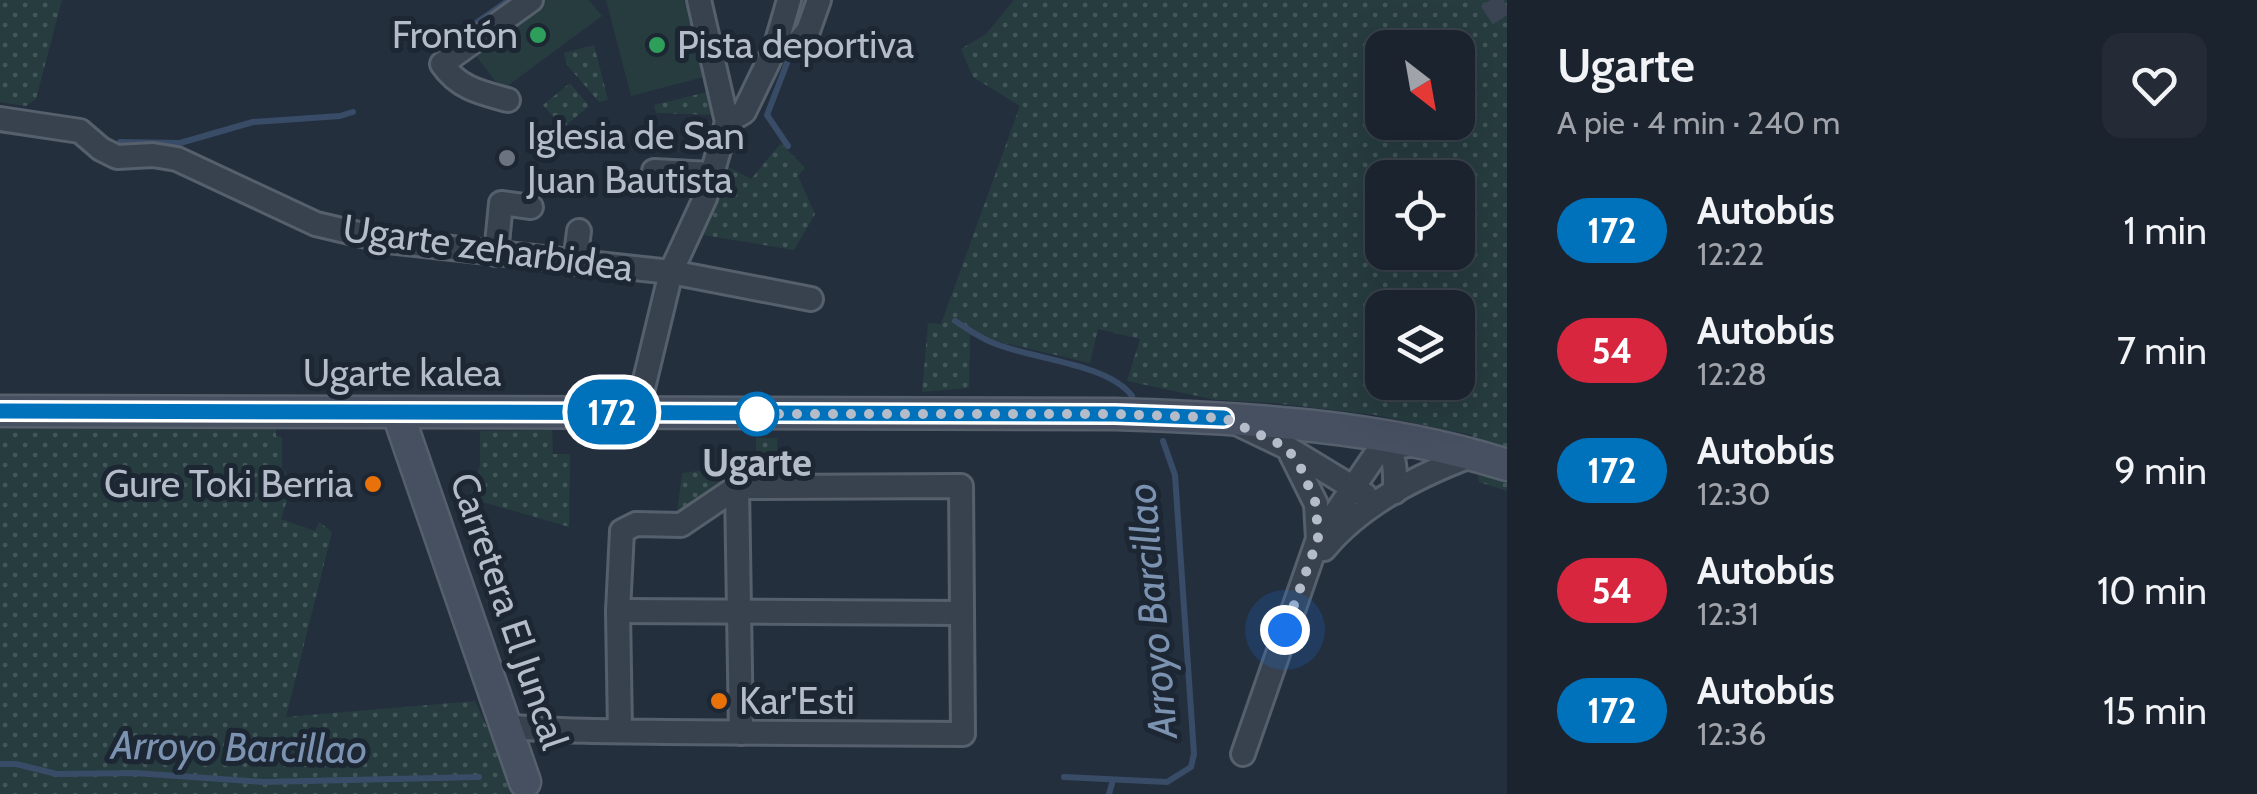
<!DOCTYPE html>
<html lang="es">
<meta charset="utf-8">
<style>
body{margin:0;font-family:Cabin,sans-serif;background:#242b36;color:#f1f3f6;height:100vh;display:flex;flex-direction:column;font-size:38px;white-space:nowrap}
*{box-sizing:border-box;margin:0}
p{font-size:32px;color:#a0a4aa}
.icon{flex:none;width:55px;height:55px;fill:none;stroke:currentColor;stroke-width:2;stroke-linecap:round;stroke-linejoin:round}
.map{position:relative;flex:1;overflow:hidden}
.panel{display:flex;flex-direction:column;background:#1b232e;width:750px}
.panel>*{flex:none}
.badge{padding:0 20px;border-radius:32px;font-size:35px;line-height:65px}
.needle{width:65px;rotate:149deg}
.tools{position:absolute;left:1365px;top:30px;display:grid;gap:20px}
.tools a{display:grid;place-items:center;width:110px;height:110px;border-radius:20px;background:#1b232e;box-shadow:0 10px 40px #0002,0 0 0 2px #39404a;font-size:50px}
.you{position:absolute;width:50px;height:50px;margin:-25px;border:8px solid #fff;border-radius:50%;background:#1a73e8;box-shadow:0 0 0 15px #1a73e833}
.map>.badge{position:absolute;translate:-50% -50%;box-shadow:0 0 0 5px #fff}
.round{display:grid;place-items:center;flex:none;width:105px;height:105px;border-radius:20px;background:#242b36}
.head{display:flex;align-items:center;justify-content:space-between;height:170px;padding:0 50px}
h1{font-size:48px;font-weight:600;line-height:75px}
ul{padding:0;list-style:none}
li{display:flex;align-items:center;gap:30px;height:120px;padding:0 50px}
li div{flex:1}
li b{display:block;font-size:38px}
li em{font-style:normal}
li .badge{min-width:110px;font-weight:700;text-align:center}
main{display:flex;flex:1;min-height:0}
.map>svg:first-child{display:block}
.green{fill:url(#green-dots);fill-rule:evenodd}
.pitch{fill:#263c3f}
.lines{fill:none;stroke-linecap:round;stroke-linejoin:round}
.stream{stroke:#394c67;stroke-width:6}
.street-tunnel{stroke:#3a4453;stroke-width:22;stroke-dasharray:22 11;stroke-linecap:butt}
.street-casing{stroke:#565f6c;stroke-width:28}
.secondary-casing{stroke:#565f6c;stroke-width:35}
.street{stroke:#38414e;stroke-width:22}
.secondary{stroke:#465061;stroke-width:30}
.line-casing{stroke:#fff;stroke-width:22}
.line{stroke:#0072bc;stroke-width:15}
.walk{stroke:#b4bcc9;stroke-width:10;stroke-dasharray:0 18}
.leisure-dot{fill:#2e9e5b;stroke:#1d2633;stroke-width:4}
.worship-dot{fill:#6b7280;stroke:#1d2633;stroke-width:4}
.stop-dot{fill:#fff;stroke:#0072bc;stroke-width:5}
.food-dot{fill:#e8710a;stroke:#1d2633;stroke-width:4}
.labels{text-anchor:middle;stroke-width:10;stroke-linejoin:round;paint-order:stroke}
.poi-label{font-size:38px;fill:#b4bcc9;stroke:#1d2633;text-anchor:start}
.street-label{font-size:38px;fill:#b4bcc9;stroke:#1d2633}
.stop-label{font-size:38px;font-weight:bold;fill:#b4bcc9;stroke:#1d2633}
.water-label{font-size:40px;font-style:italic;fill:#7c92b1;stroke:#1d2633}
</style>
<main>
<div class="map">
<svg width="1507" height="794" viewBox="0 0 1507 794">
<defs>
<pattern id="green-dots" width="8" height="8" patternUnits="userSpaceOnUse" patternTransform="scale(2.5)"><rect width="8" height="8" fill="#263c3f"/><path d="M2 2h.1M6 6h.1" fill="none" stroke="#435659" stroke-width="1.8" stroke-linecap="round"/></pattern>
</defs>
<rect width="100%" height="100%" fill="#242f3e"/>
<g class="green">
<polygon points="0,0 62,0 36,99 26,106 0,102"/>
<path d="M1014 0H1507V491L1479 482 1472 435 1375 415 1274 403 1216 400 1127 381 1140 339 1098 329 1090 363 970 335 969 388 922 392 928 323 941 324 1020 106 973 77 961 49 986 34ZM1382 48H1458V122H1382ZM1382 178H1458V252H1382ZM1382 308H1458V382H1382Z"/>
<polygon points="594,45 608,100 599,102 567,65 564,53"/>
<polygon points="570,83 589,106 563,128 543,105"/>
<polygon points="707,92 714,115 656,113 654,105"/>
<polygon points="781,143 805,168 798,176 815,214 794,250 691,233 727,166 751,179"/>
<polygon points="184,425 276,427 276,436 282,437 282,468 293,482 281,519 315,531 319,522 332,532 286,717 475,701 518,794 0,794 0,429"/>
<polygon points="552,430 553,454 570,454 569,527 469,498 480,465 480,431"/>
<polygon points="756,438 777,438 778,473 725,481 677,512 682,473 709,470 730,457 756,456"/>
</g>
<g class="pitch">
<polygon points="546,0 589,0 602,16 502,90 474,53"/>
<polygon points="606,0 684,0 704,77 631,96"/>
</g>
<g class="lines">
<g class="stream">
<polyline points="797,28 803,0"/>
<polyline points="436,51 509,0"/>
<polyline points="787,63 767,115 788,146"/>
<polyline points="120,142 180,143 253,122 340,116 353,112"/>
<path d="M955 321C968 329 981 339 996 344 1033 359 1109 364 1132 396"/>
<polyline points="0,764 16,764 57,774 135,773 263,782 479,777"/>
<polyline points="1064,777 1167,782 1191,767 1194,754 1175,475 1163,441"/>
<polyline points="1109,794 1113,780"/>
</g>
<polyline class="street-tunnel" points="1490,0 1507,26"/>
<defs>
<g id="street">
<polyline points="775,48 795,46 808,31 819,0"/>
<path d="M508 100C481 93 458 88 442 64L531 0"/>
<polyline points="0,119 80,131 101,149 117,157 153,155 177,159 316,224 388,241 671,272 811,299"/>
<polyline points="727,122 744,112 775,48 789,0"/>
<polyline points="654,171 711,174"/>
<polyline points="496,254 501,203 531,207"/>
<polyline points="575,263 579,231"/>
<polyline points="637,413 671,272 705,198 727,122 699,0"/>
<polyline points="1236,423 1286,447 1365,495"/>
<path d="M1375 440C1398 449 1395 471 1395 492"/>
<polyline points="1291,454 1316,504 1318,539"/>
<polyline points="737,487 741,733"/>
<path d="M1324 549C1361 504 1419 475 1473 455"/>
<polyline points="618,611 962,613"/>
<path d="M504 726C558 732 611 731 665 732L963 734 961 486 737 487 681 525 636 524 622 531 618 611 620 731"/>
<polyline points="1243,754 1318,539 1374,457 1387,447 1410,445"/>
</g>
<g id="secondary">
<path d="M0 411 1115 414C1246 418 1381 425 1507 465"/>
<polyline points="398,414 525,782"/>
</g>
</defs>
<use href="#street" class="street-casing"/>
<use href="#secondary" class="secondary-casing"/>
<use href="#street" class="street"/>
<use href="#secondary" class="secondary"/>
</g>
<g class="lines">
<defs>
<polyline id="line" points="0,411 1115,414 1224,418"/>
</defs>
<use href="#line" class="line-casing"/>
<use href="#line" class="line"/>
<polyline class="walk" points="757,414 750,414 1115,414 1224,418 1286,447 1300,466 1316,504 1318,539 1285,630"/>
</g>
<g class="leisure-dot">
<circle cx="538" cy="35" r="10"/>
<circle cx="657" cy="45" r="10"/>
</g>
<circle class="worship-dot" cx="507" cy="158" r="10"/>
<circle class="stop-dot" cx="757" cy="414" r="20"/>
<g class="food-dot">
<circle cx="373" cy="484" r="10"/>
<circle cx="719" cy="701" r="10"/>
</g>
<g class="labels">
<g class="poi-label">
<text x="518" y="48" text-anchor="end">Frontón</text>
<text x="677" y="58">Pista deportiva</text>
<text x="527" y="149">Iglesia de San<tspan x="527" dy="44">Juan Bautista</tspan></text>
<text x="353" y="497" text-anchor="end">Gure Toki Berria</text>
<text x="739" y="714">Kar'Esti</text>
</g>
<g class="street-label">
<text transform="translate(488 248) rotate(8)" y="13">Ugarte zeharbidea</text>
<text x="402" y="386">Ugarte kalea</text>
<text transform="translate(509 611) rotate(71)" y="13">Carretera El Juncal</text>
</g>
<g class="stop-label">
<text x="757" y="476">Ugarte</text>
</g>
<g class="water-label">
<text transform="translate(1152 611) rotate(-95)" y="14">Arroyo Barcillao</text>
<text transform="translate(239 747) rotate(1)" y="14">Arroyo Barcillao</text>
</g>
</g>
</svg>
<div class="tools">
<a><svg class="needle" viewBox="-14 -14 28 28"><path d="M0-13l5 13h-10z" fill="#e53935"/><path d="M0 13l5-13h-10z" fill="#a0a4aa"/></svg></a>
<a><svg class="icon" aria-label="locate" viewBox="0 0 24 24"><circle cx="12" cy="12" r="6"/><path d="M12 2v4M12 18v4M2 12h4M18 12h4"/></svg></a>
<a><svg class="icon" aria-label="layers" viewBox="0 0 24 24"><path d="M12 4l9 5-9 5-9-5zM3 14l9 5 9-5"/></svg></a>
</div>
<div class="you" style="left:1285px;top:630px"></div>
<b class="badge" style="left:612px;top:412px;background:#0072bc;color:#fff">172</b>
</div>
<section class="panel">
<div class="head"><div><h1>Ugarte</h1><p>A pie · 4 min · 240 m</p></div><a class="round"><svg class="icon" aria-label="heart" viewBox="0 0 24 24"><path d="M12 20l-8-8c-3-5 5-10 8-4 3-6 11-1 8 4z"/></svg></a></div>
<ul>
<li><span class="badge" style="background:#0072bc;color:#fff">172</span><div><b>Autobús</b><p>12:22</p></div><em>1 min</em></li>
<li><span class="badge" style="background:#d7263d;color:#fff">54</span><div><b>Autobús</b><p>12:28</p></div><em>7 min</em></li>
<li><span class="badge" style="background:#0072bc;color:#fff">172</span><div><b>Autobús</b><p>12:30</p></div><em>9 min</em></li>
<li><span class="badge" style="background:#d7263d;color:#fff">54</span><div><b>Autobús</b><p>12:31</p></div><em>10 min</em></li>
<li><span class="badge" style="background:#0072bc;color:#fff">172</span><div><b>Autobús</b><p>12:36</p></div><em>15 min</em></li>
</ul>
</section>
</main>
